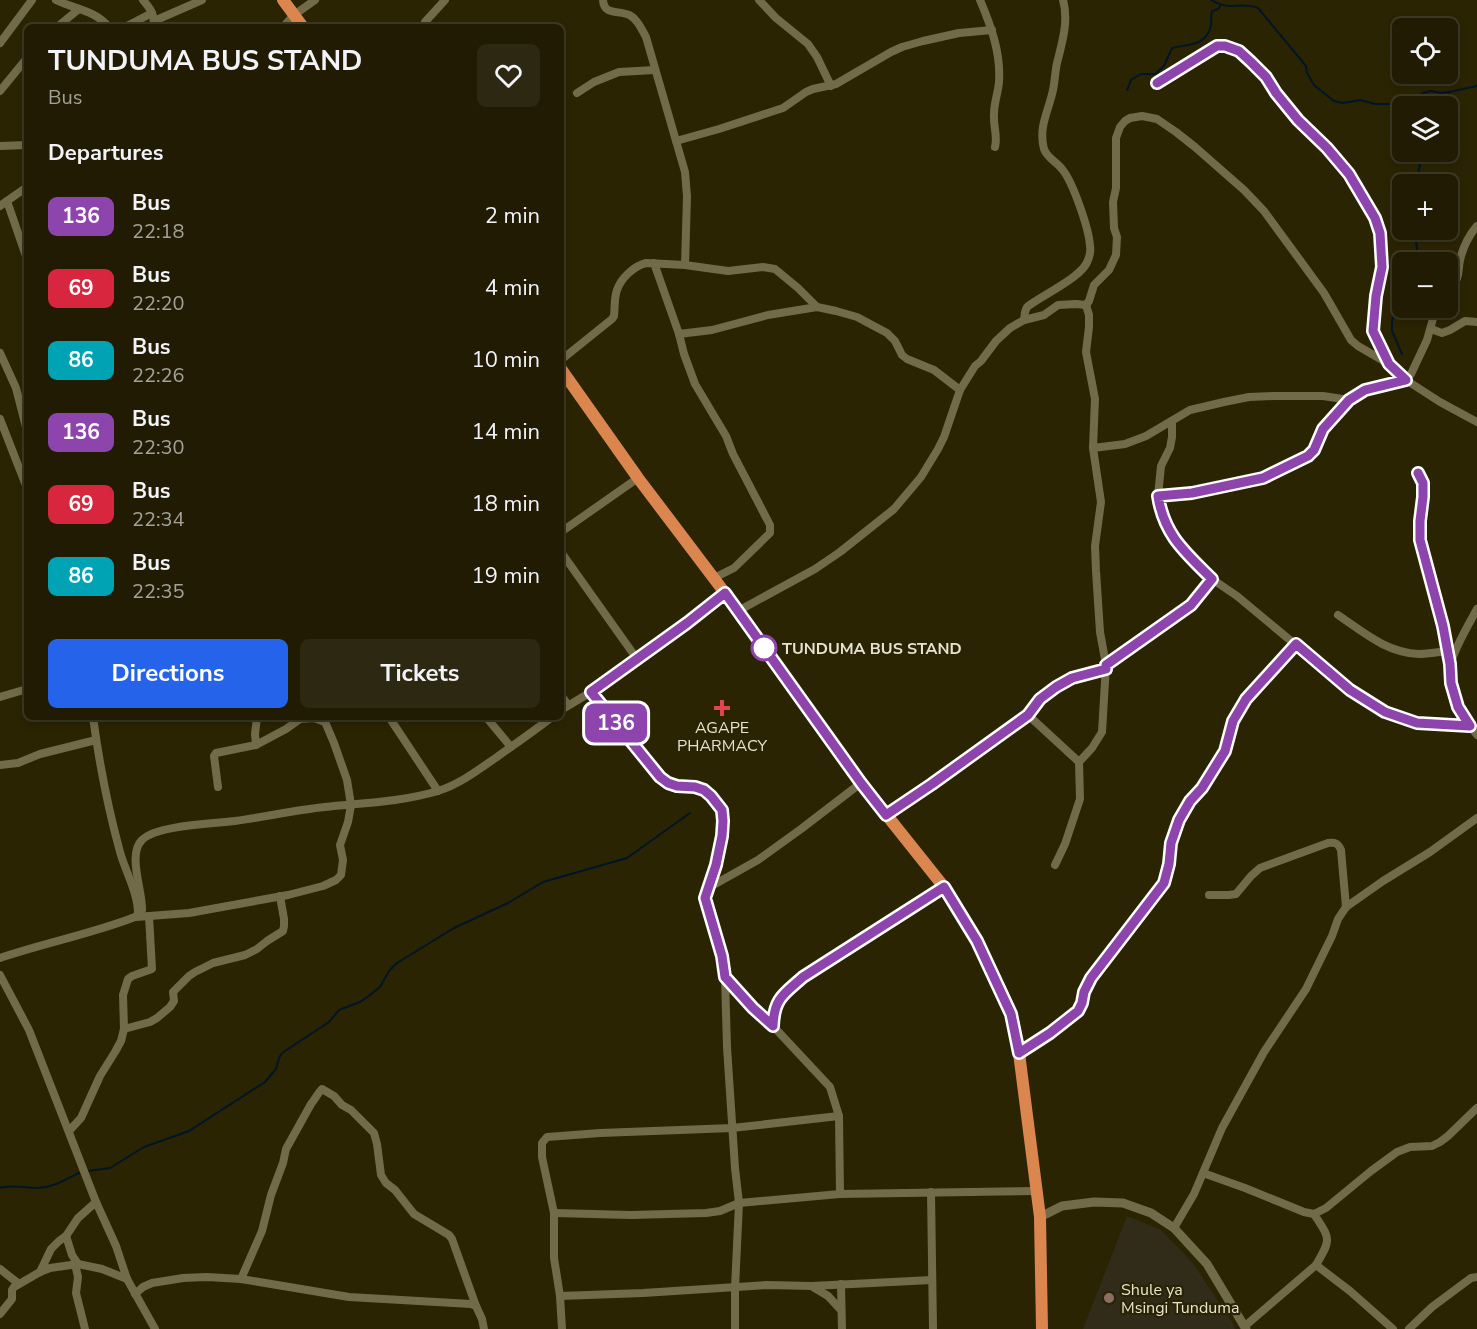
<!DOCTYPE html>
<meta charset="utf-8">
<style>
body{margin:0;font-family:"Nunito Sans",sans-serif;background:#2d2811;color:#f1f3f6;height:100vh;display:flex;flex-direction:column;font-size:22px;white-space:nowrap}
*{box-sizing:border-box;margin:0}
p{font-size:20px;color:#a2a199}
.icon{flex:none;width:33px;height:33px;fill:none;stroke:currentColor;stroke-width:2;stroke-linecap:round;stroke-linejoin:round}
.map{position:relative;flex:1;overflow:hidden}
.drawer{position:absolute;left:24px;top:24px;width:540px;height:696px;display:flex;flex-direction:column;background:#201b02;border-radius:9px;box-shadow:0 3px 9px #0003,0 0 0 2px #3d3924}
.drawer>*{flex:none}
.badge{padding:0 12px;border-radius:9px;font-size:21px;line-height:39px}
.buttons{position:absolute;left:1392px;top:18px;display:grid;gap:12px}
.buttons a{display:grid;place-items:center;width:66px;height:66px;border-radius:9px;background:#201b02;box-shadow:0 3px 9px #0003,0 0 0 2px #3d3924;font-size:30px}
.map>.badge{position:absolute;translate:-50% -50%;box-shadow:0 0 0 3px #fff}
h2{padding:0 24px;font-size:22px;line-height:54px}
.round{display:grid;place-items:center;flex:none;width:63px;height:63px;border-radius:9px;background:#2d2811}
.headline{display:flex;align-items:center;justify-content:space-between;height:102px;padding:0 24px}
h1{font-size:28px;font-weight:700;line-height:45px}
.action{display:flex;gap:12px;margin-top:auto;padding:12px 24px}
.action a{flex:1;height:69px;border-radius:9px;background:#2563eb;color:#fff;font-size:24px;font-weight:700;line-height:69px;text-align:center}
.action a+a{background:#2d2811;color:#f1f3f6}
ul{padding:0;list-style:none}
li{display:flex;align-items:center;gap:18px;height:72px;padding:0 24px}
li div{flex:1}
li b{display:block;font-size:22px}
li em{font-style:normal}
li .badge{min-width:66px;font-weight:700;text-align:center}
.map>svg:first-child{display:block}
.education{fill:#312b1a}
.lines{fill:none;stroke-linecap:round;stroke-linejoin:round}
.stream{stroke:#001627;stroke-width:2}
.minor{stroke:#716b4a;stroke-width:8}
.tertiary{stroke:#716b4a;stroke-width:9}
.trunk{stroke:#da864e;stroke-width:12}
.line-casing{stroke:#fff;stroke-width:14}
.line{stroke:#8e44ad;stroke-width:9}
.stop-dot{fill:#fff;stroke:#8e44ad;stroke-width:3}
.health-dot{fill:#e0444e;stroke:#2a2403;stroke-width:2}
.education-dot{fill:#8d6e63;stroke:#2a2403;stroke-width:2}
.labels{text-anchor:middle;stroke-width:4.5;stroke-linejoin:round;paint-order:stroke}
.stop-label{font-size:16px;font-weight:bold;fill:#e6e3d0;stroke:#2a2403;text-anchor:start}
.poi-label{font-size:16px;fill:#e6e3d0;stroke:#2a2403}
</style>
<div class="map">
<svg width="1477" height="1329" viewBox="0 0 1477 1329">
<rect width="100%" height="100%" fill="#2a2403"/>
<polygon class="education" points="1127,1216 1161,1230 1192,1262 1232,1322 1235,1329 1083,1329"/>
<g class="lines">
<g class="stream">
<path d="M1211 0C1230 12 1239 1 1258 8L1306 66 1307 73 1314 85 1334 101 1343 103 1360 100 1375 104H1401L1411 102 1423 93 1431 91 1441 93 1449 92 1477 86"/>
<path d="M1127 90 1131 80 1141 74H1155L1164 66 1172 48C1189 44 1207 46 1211 25 1212 19 1210 16 1212 11L1218 9 1220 6"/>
<polyline points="1445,106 1449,92"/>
<polyline points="1416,184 1420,164 1420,152"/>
<path d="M1412 262C1420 252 1416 241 1414 230"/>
<polyline points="1402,354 1392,331 1392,321 1396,309 1397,284 1402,276"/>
<polyline points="88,1171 110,1168 144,1147 189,1131 265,1082 276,1069 279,1058 282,1053 329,1022 339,1010 360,1002 370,995 380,987 389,971 397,963 454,928 508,903 543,882 627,858 690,813"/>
<path d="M0 1188C12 1184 25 1188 38 1188 54 1187 65 1180 79 1173"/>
</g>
<g class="minor">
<path d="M56 0C76 10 93 9 109 27"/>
<path d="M143 0C150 8 156 16 153 27"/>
<path d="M603 0C604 17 621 9 631 16 638 20 642 30 646 37L685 172 687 196 685 265"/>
<polyline points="759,0 776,18 808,44 817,57 831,86"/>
<path d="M980 0C991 26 1001 53 999 82 998 93 994 103 994 114 993 126 998 136 995 147"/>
<polyline points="154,21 202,0"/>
<polyline points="425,22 445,0"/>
<polyline points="57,27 79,9"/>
<polyline points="125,27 152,13"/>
<polyline points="283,27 294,15 315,0"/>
<polyline points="0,43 32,0"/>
<polyline points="1157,83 1217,46 1225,46 1239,51 1251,62 1266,77 1276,93 1298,120 1327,148 1349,174 1375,218 1380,233 1382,267 1376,296 1373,331 1388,363"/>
<polyline points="0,91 27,58"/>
<polyline points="577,93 594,82 619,72 655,70"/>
<polyline points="676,141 719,129 783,108 806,92 813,89 836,84 891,52 902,47 923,41 959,33 992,30"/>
<polyline points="0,146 27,145"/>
<polyline points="7,201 27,259"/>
<polyline points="0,206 27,187"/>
<polyline points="654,263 679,334 684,354 695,384 726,436 733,454 770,525 770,533 734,568 714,578"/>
<path d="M1448 290C1463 276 1456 273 1461 256 1464 246 1470 234 1477 226"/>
<path d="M1024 320 1025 312 1027 307C1042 295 1083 277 1088 260 1090 255 1091 251 1090 246 1089 229 1073 182 1062 169 1057 162 1047 158 1044 149 1038 127 1049 110 1053 90 1055 81 1055 72 1057 63 1062 43 1069 21 1063 0"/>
<polyline points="1431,329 1442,333 1450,330 1465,321 1477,322"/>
<polyline points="679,334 712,330 768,315 817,307 836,311 857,317 887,333 895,341 902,355 907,359 934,370 960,390"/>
<polyline points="0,353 16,388 27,431"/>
<path d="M561 360 612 319 614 316C615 308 614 298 617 290 621 278 634 266 646 263L685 265 728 271 763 267 775 269 798 288 817 307"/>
<polyline points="0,419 27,488"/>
<polyline points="1172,421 1172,437 1170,448 1161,466 1158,496 1161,514 1167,526 1182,550 1212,579 1237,596 1350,690 1385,712 1417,723 1470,726"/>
<polyline points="1093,448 1125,444 1146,436 1190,410 1224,402 1249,397 1274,396 1323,396 1349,400"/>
<polyline points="1418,473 1423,483 1423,497 1420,521 1420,540 1443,626 1450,664"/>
<polyline points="1158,496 1192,493 1263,478 1308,456 1314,450 1323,429 1349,400 1365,390 1406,380 1411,374 1427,340 1436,308"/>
<polyline points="561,532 638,478"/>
<polyline points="561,552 637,659"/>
<path d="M1477 609C1469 624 1455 647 1451 663 1445 687 1463 718 1477 735"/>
<polyline points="738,611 815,569 840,552 894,509 921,477 938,449 944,437 960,390 975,366 981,361 996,341 1010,328 1024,320 1044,315 1058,305 1076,304 1086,305 1089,301 1094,285 1109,270 1116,255 1117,237 1114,228 1113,202 1116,188 1116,138 1120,127 1125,121 1130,118 1142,116 1157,119 1176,132 1195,147 1244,190 1264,211 1324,293 1351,340 1358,346 1389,364 1399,372 1406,380 1440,402 1477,422"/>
<path d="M1338 615C1363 632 1387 653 1419 654 1428 654 1438 652 1448 651"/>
<polyline points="1106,665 1191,605 1212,579"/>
<polyline points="591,692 660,777 668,783 677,786 695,787 704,790 711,796 722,810 723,821 722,836 716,865 705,898 721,955 725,977 727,1047 735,1168 739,1203 735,1288 735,1329"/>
<polyline points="561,695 568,705"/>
<polyline points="0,697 27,689"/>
<polyline points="561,710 591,692 687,623 725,593"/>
<polyline points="1028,715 1079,762"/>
<polyline points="389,717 438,791"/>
<polyline points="486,717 511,747"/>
<polyline points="256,745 255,734 257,717"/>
<polyline points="0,765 18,763 40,754 96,740"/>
<polyline points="218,787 214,756 216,753 256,745 286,729 300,719 314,718 325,722"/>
<polyline points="886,815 932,784 1028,715 1040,699 1056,687 1072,678 1106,669"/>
<polyline points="1055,865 1065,844 1080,799 1079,762 1092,748 1102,732 1106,665 1100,632 1096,571 1095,546 1101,502 1093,448 1095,399 1086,352 1089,327 1089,315 1086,305"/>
<polyline points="708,888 758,860 801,829 861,783"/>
<path d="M1209 895H1229L1236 894 1251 876 1260 868 1328 843C1335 842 1338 843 1341 850L1346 907"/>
<path d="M138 914 142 910C143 892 127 854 142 840 157 825 213 824 235 821 265 817 295 810 325 807 363 803 401 802 438 791 460 784 478 770 497 757 515 744 534 731 552 717"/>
<polyline points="136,917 189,913 288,895 323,886 336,880 341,875 343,860 340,845 348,822 351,805 347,780 334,743 323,717"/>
<path d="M0 958C44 943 91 934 135 917L138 914C138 893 126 873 120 852 108 808 99 762 93 717"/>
<polyline points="0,975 29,1030 96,1202 116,1246 127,1279 155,1329"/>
<polyline points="725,977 753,1008 773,1026 830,1087 839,1116 840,1194 1037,1191"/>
<polyline points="773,1026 773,1011 782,995 803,977 944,887"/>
<polyline points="124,1029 150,1022 157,1018 170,1007 174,1001 173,992 189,976 195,972 213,963 245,955 257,949 267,941 283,931 284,926 284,919 280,896"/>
<polyline points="1019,1053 1050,1033 1078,1011 1082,1003 1084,992 1091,978 1164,883 1169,864 1171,843 1179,820 1190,801 1202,788 1225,751 1233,721 1246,699 1296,644"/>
<polyline points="69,1131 81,1118 100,1076 115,1052 121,1041 124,1029 123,995 128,979 132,976 152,969 149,916"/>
<polyline points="1203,1173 1245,1188 1304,1212 1314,1214 1326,1208 1371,1171 1397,1152 1410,1147 1432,1146 1440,1142 1448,1136 1477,1108"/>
<polyline points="931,1192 933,1329"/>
<polyline points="554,1213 631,1215 706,1213 720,1211 739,1203 840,1194"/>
<polyline points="1174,1228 1194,1194 1222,1128 1264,1052 1306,989 1332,936 1338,919 1346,907 1383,881 1430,852 1477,818"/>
<polyline points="66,1236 72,1255 78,1264 102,1269 127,1279"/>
<polyline points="75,1264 78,1277 76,1293 85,1329"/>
<polyline points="1316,1265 1350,1291 1393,1329"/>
<polyline points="0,1269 19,1284"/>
<polyline points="40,1272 51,1249 59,1241 66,1236 78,1218 96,1202"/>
<path d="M241 1279 262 1231 271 1195 283 1163 286 1149 311 1104C316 1098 317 1094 322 1089L334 1096 342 1105 351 1110 374 1133 377 1144 381 1175 386 1183 395 1190 414 1214 449 1235 452 1239 476 1306"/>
<polyline points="841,1284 842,1329"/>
<polyline points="813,1287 828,1296 841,1310"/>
<polyline points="135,1294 143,1287 152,1283 183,1278 207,1277 241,1279 349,1297 471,1304 476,1306 482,1319 484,1329"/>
<polyline points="560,1296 643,1293 767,1285 812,1286 932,1280"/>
<polyline points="0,1314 12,1299 12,1290 14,1287 40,1272 50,1268 78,1264"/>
<path d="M1245 1326 1316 1265C1332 1238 1330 1239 1314 1214"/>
<polyline points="562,1329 560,1296 554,1258 554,1213 542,1157 542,1143 547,1137 600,1133 732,1128 839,1116"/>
<polyline points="1409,1329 1432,1307 1471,1278 1477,1277"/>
</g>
<polyline class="tertiary" points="1040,1217 1062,1206 1094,1202 1123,1203 1151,1213 1174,1228 1207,1264 1246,1329"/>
<g class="trunk">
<polyline points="283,0 303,27"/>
<polyline points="561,369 638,478 725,593 861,783 944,887 977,941 1011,1014 1019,1053 1040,1217 1042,1329"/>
</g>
</g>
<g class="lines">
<defs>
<path id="line" d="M1157 83 1217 46H1225L1239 51 1251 62 1266 77 1276 93 1298 120 1327 148 1349 174 1375 218 1380 233 1382 267 1376 296 1373 331 1389 364 1406 380 1365 390 1349 400 1323 429 1314 450 1308 456 1263 478 1192 493 1158 496C1164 535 1185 552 1212 579L1191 605 1106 665V669L1072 678 1056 687 1040 699 1028 715 932 784 886 815 861 783 725 593 687 623 591 692 660 777 668 783 677 786 695 787 704 790 711 796 722 810 723 821 722 836 716 865 705 898 722 956 725 977 753 1008 773 1026C774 998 784 994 803 977L944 887 977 941 1011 1014 1019 1053 1050 1033 1078 1011 1082 1003 1084 992 1091 978 1164 883 1169 864 1171 843 1179 820 1190 801 1202 788 1225 751 1233 721 1246 699 1296 644 1350 690 1385 712 1417 723 1470 726 1458 707 1451 683 1450 664 1443 626 1420 540V521L1423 497V483L1418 473"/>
</defs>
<use href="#line" class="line-casing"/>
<use href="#line" class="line"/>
</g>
<circle class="stop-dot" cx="764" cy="648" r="12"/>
<path class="health-dot" d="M719 699h6v6h6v6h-6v6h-6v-6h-6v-6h6z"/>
<circle class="education-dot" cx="1109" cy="1298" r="6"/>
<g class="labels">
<g class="stop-label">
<text x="782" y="654">TUNDUMA BUS STAND</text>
</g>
<g class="poi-label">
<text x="722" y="733">AGAPE<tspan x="722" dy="18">PHARMACY</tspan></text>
<text x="1121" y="1295" text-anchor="start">Shule ya<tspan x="1121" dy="18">Msingi Tunduma</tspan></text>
</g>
</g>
</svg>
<div class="buttons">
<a><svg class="icon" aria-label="locate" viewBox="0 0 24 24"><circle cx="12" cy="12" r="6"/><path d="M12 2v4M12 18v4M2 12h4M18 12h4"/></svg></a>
<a><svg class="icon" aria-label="layers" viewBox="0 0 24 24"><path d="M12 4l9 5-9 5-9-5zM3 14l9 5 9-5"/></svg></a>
<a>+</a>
<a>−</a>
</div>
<b class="badge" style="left:616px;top:723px;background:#8e44ad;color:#fff">136</b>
<section class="drawer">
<div class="headline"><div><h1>TUNDUMA BUS STAND</h1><p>Bus</p></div><a class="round"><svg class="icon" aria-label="heart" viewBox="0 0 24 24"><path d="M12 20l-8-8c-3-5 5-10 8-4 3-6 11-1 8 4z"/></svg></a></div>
<h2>Departures</h2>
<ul>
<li><span class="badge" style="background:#8e44ad;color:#fff">136</span><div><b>Bus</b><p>22:18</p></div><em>2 min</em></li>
<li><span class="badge" style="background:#d7263d;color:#fff">69</span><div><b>Bus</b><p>22:20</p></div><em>4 min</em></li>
<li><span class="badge" style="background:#00a3b4;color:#fff">86</span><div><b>Bus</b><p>22:26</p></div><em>10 min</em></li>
<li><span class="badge" style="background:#8e44ad;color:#fff">136</span><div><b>Bus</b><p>22:30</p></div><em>14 min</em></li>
<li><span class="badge" style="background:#d7263d;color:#fff">69</span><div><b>Bus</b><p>22:34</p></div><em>18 min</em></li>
<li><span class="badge" style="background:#00a3b4;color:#fff">86</span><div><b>Bus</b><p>22:35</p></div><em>19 min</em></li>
</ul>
<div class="action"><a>Directions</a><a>Tickets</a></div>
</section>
</div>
